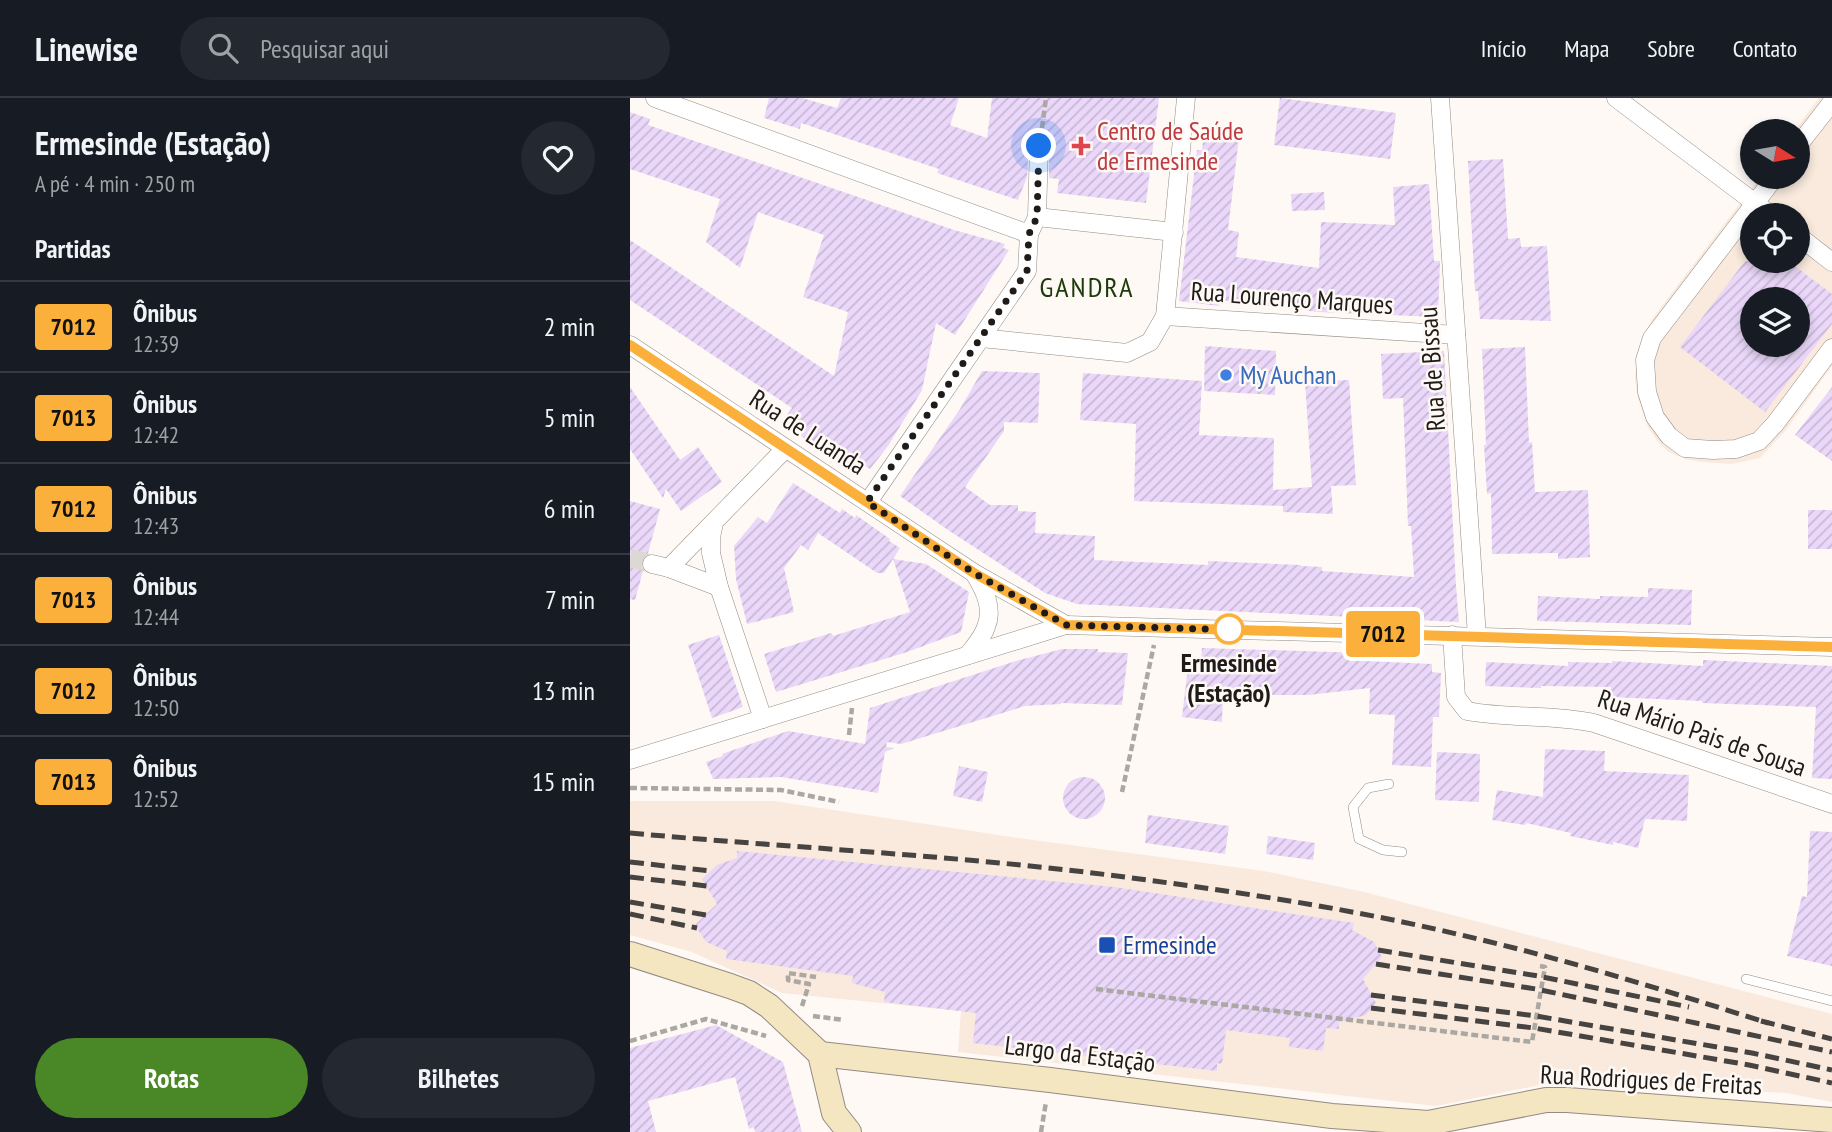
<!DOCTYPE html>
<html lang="pt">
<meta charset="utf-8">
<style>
body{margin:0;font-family:"PT Sans Narrow",sans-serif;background:#242831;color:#f1f3f6;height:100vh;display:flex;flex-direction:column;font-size:26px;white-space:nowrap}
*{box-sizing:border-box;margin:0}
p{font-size:23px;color:#9ea1a6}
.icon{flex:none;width:38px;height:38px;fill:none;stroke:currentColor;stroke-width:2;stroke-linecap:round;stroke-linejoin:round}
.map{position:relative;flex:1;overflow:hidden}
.panel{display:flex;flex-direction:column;background:#171b24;width:630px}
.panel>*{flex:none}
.badge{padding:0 14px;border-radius:5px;font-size:24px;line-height:46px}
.needle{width:46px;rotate:101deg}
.fabs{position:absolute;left:1110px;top:21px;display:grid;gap:14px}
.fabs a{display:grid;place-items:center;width:70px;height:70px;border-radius:50%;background:#171b24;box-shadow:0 4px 10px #0003;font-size:35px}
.you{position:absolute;width:35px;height:35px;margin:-18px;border:5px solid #fff;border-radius:50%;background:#1a73e8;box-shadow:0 0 0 10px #1a73e833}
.map>.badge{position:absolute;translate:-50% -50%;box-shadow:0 0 0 4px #fff}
h2{padding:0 35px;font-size:26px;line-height:63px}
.round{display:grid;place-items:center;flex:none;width:74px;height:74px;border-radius:37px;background:#242831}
.summary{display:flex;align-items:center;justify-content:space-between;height:119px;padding:0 35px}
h1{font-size:33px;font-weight:600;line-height:52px}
.button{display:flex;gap:14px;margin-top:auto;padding:14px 35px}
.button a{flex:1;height:80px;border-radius:42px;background:#4a8827;color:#fff;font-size:28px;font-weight:600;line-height:80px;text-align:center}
.button a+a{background:#242831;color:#f1f3f6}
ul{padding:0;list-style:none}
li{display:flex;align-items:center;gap:21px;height:91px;padding:0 35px;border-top:2px solid #363941}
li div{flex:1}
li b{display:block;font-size:26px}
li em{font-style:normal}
li .badge{min-width:77px;font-weight:700;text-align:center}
header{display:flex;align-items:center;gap:42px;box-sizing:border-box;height:98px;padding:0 35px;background:#171b24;border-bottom:2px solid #363941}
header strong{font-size:33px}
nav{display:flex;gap:38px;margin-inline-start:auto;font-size:24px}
.search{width:490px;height:63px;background:#242831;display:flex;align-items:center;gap:18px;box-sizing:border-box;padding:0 24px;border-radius:38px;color:#9ea1a6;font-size:26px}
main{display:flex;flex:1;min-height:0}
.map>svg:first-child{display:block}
.built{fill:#f9eadd;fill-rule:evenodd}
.building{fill:url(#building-hatch);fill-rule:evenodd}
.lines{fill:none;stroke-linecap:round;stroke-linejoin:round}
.street-tunnel{stroke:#dcd8d3;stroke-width:18;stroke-dasharray:18 9;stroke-linecap:butt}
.lane-casing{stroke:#938b84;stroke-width:10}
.street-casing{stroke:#938b84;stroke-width:19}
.secondary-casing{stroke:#938b84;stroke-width:26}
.path{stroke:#aba7a3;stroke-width:4.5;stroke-dasharray:7 3.5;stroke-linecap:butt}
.lane{stroke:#fff;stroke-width:9}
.street{stroke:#fff;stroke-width:18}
.secondary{stroke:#f5e6c2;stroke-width:24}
.rail{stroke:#464341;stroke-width:5;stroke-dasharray:14 7;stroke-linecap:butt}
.line-casing{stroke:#fff;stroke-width:16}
.line{stroke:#fbb03b;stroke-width:10}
.walk{stroke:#1e1b19;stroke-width:7;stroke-dasharray:0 12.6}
.health-dot{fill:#e0444e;stroke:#fef9f4;stroke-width:2.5}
.shop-dot{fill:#3f7fe0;stroke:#fef9f4;stroke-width:2.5}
.stop-dot{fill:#fff;stroke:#fbb03b;stroke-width:3.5}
.transit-dot{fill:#1a4fb4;stroke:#fef9f4;stroke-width:2.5}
.labels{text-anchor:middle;stroke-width:5;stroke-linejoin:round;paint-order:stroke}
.health-label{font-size:26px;fill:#be3a42;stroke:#fef9f4;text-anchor:start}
.street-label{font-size:26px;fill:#1e1b19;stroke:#fef9f4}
.shop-label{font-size:26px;fill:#366cbe;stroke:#fef9f4;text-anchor:start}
.stop-label{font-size:26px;font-weight:bold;fill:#1e1b19;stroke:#fef9f4}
.transit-label{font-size:26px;fill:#164399;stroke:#fef9f4;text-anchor:start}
.neighbourhood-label{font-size:28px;letter-spacing:2px;fill:#1d3a0c;stroke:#fef9f4}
</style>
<header>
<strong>Linewise</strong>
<div class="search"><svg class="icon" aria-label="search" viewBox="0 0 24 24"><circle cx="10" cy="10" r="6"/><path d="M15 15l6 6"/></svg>Pesquisar aqui</div>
<nav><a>Início</a><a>Mapa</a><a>Sobre</a><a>Contato</a></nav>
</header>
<main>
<section class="panel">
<div class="summary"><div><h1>Ermesinde (Estação)</h1><p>A pé · 4 min · 250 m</p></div><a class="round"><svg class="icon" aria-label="heart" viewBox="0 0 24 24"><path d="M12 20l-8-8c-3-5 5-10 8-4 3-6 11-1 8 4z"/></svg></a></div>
<h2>Partidas</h2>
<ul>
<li><span class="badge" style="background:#fbb03b;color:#111">7012</span><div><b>Ônibus</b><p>12:39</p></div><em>2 min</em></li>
<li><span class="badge" style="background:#fbb03b;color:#111">7013</span><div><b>Ônibus</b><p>12:42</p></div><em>5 min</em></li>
<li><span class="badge" style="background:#fbb03b;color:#111">7012</span><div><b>Ônibus</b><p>12:43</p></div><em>6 min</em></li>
<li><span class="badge" style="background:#fbb03b;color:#111">7013</span><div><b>Ônibus</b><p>12:44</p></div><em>7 min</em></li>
<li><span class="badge" style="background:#fbb03b;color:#111">7012</span><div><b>Ônibus</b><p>12:50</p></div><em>13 min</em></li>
<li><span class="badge" style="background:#fbb03b;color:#111">7013</span><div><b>Ônibus</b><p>12:52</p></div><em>15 min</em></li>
</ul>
<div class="button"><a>Rotas</a><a>Bilhetes</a></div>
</section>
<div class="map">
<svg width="1202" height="1034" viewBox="0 0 1202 1034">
<defs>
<pattern id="building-hatch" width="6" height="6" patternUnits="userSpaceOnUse" patternTransform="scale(1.75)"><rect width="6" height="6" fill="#ead7f9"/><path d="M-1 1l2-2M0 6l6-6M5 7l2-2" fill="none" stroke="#c8b8d5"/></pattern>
</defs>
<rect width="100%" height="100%" fill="#fef9f4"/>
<g class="built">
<path d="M1189 0H1202V268L1156 332 1130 360 1102 366 1072 364 1055 361 1039 354 1028 344 1018 329 1008 301 1005 283 1006 266 1011 243 1022 221 1130 79H1167V33H1164ZM1122 117H1167V163H1122ZM1122 201H1167V247H1122Z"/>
<polygon points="0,703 144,703 388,740 634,773 734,794 1202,916 1202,1004 1156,995 934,982 806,1008 328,954 331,913 152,895 62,854 0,837"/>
</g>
<g class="building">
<polygon points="139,0 172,0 207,10 211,0 329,0 320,27 357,40 362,0 529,0 516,105 427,95 429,81 419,80 419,43 416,39 410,37 404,38 399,43 397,79 388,102 307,75 309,71 171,25 170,31 134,20"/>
<polygon points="650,0 766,15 760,61 644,47"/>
<polygon points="0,14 20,21 18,27 324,132 375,146 373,150 379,152 325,237 306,225 292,292 258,348 240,371 231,365 229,367 202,349 198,356 151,325 162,310 0,202 0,142 204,278 218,214 173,199 194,137 128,114 110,170 76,144 90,101 0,71"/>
<polygon points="575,27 610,31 598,132 609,134 606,159 689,170 691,124 765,127 763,89 799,86 804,163 810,163 808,219 688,214 590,202 589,208 549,203 567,52 572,52"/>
<polygon points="873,61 878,141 890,140 891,149 917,148 921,223 850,221 848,193 845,193 838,63"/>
<polygon points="694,94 695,112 662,113 661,96"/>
<path d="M1115 163H1158L1202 196V226L1135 314 1050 249ZM1122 201H1167V247H1122Z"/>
<polygon points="575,248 646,253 645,297 574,293"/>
<polygon points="895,249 899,345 902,344 905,394 958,392 960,459 928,461 928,455 862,456 861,395 857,396 854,347 856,347 852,251"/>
<polygon points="814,253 826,488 829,524 447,506 415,495 318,432 270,398 330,311 352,273 410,275 408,325 374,324 374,333 335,389 360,407 388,407 388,413 406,414 405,435 465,438 464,462 578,467 578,463 671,467 671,468 692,469 692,473 784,479 781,428 778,428 773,300 753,301 751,256"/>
<polygon points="453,275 572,283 569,337 644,340 643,392 682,389 675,284 719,282 726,387 701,388 703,416 653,414 653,408 504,403 506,326 450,322"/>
<polygon points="0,289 50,362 68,349 92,384 51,413 36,391 33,400 0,351"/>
<polygon points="1202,289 1202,363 1165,337"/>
<polygon points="163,385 210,415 212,411 225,420 226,417 260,441 259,443 270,450 254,475 247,475 188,435 178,452 171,447 154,470 164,514 117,526 106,481 104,448 128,419 137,425"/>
<polygon points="0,403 30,411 18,455 11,463 11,469 13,473 5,502 0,501"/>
<rect x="1178" y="412" width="24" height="39"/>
<polygon points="263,461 296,466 339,494 331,534 277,554 146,594 134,556 201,535 203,538 280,514"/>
<polygon points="1018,490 1062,492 1061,527 907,523 908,498 970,501 970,498 1018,499"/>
<polygon points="89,537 113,609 82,620 58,547"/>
<polygon points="572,550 735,555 734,563 802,566 802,574 811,575 809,619 803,619 801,669 762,667 765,617 739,616 740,590 678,597 593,597 592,624 552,619 559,561 571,561"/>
<polygon points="432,551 468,551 468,554 498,555 492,607 431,605 431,606 395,608 271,646 257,644 256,649 264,650 255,654 248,695 151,679 83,681 76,664 93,658 92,656 158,633 235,646 240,610 386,563"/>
<polygon points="1073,562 1202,568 1202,681 1182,680 1186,609 1072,605 1072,603 980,599 981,589 911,588 911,590 855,588 856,564 938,568 938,564 982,565 982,563 1073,568"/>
<polygon points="915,651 975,653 974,673 1059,677 1057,723 1015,721 1008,750 983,744 983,747 940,738 941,735 896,725 895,727 862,722 867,692 913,699"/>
<polygon points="807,654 850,656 849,704 805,702"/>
<polygon points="329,668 358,674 352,704 323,698"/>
<circle cx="454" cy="700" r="21"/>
<polygon points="518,717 599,728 595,756 515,745"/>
<polygon points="1180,733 1202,734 1202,868 1157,858 1172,798 1177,799"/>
<polygon points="638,738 685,745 683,762 636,756"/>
<polygon points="107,753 484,789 724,825 722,832 744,844 752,859 733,881 746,905 736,917 709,924 709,931 696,930 693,953 659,949 660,940 596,932 592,966 587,965 587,973 343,945 346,915 254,904 255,894 222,885 223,878 96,861 97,853 76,844 65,827 87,806 72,781 87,767 107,760"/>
<polygon points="86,927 153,964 172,1034 125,1034 124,1029 119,1031 105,979 18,1003 26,1034 0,1034 0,950"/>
</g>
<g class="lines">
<polyline class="street-tunnel" points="0,460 22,466"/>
<defs>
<g id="lane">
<polyline points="759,686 738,690 723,709 729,741 753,752 772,754"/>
<polyline points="1116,881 1202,903"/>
</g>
<g id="street">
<polyline points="25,0 399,136"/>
<polyline points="810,0 847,538"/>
<polyline points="986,0 1141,117"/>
<polyline points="1167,49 1202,4"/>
<polyline points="1145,79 1022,240 1015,262 1017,294 1025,319 1039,338 1055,350 1083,352 1106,351 1129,343 1145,326 1202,250"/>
<polyline points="407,119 544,134"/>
<polyline points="1167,137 1202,164"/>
<polyline points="535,218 826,237"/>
<polyline points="351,240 497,255 520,244 535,218 556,0"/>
<polyline points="0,247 344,475 436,527"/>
<polyline points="238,404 397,173 399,136 407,119 409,48"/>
<polyline points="84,425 81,439 81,455 89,489 133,621"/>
<polyline points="22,466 39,470 89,489"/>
<polyline points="39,470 155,351"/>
<path d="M822 537 826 599 837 613C879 621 922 616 964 625L1202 706"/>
<path d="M338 557C344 549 353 539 356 529 364 510 354 491 344 475"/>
<polyline points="0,662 436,527 1202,549"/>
</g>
<g id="secondary">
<polyline points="0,856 100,888 119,895 139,908 190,956 204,1015 219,1034"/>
<polyline points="190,956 420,982 702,1018 798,1025 916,1002 937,1002 1202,1022"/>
</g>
</defs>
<use href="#lane" class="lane-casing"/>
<use href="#street" class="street-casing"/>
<use href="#secondary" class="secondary-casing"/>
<g class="path">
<polyline points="412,30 416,0"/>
<polyline points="219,637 222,610"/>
<polyline points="0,690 151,692 209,704"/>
<polyline points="492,694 524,547"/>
<polyline points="466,891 902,944 915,869 910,868"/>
<polyline points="172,908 179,886 158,882 158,875 186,879"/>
<polyline points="183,918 214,922"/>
<polyline points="0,943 76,921 136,938"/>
<polyline points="411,1034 416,1004"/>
</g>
<use href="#lane" class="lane"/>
<use href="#street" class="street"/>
<use href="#secondary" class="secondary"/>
<g class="rail">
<path d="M0 735C162 750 325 757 487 778 602 793 718 810 831 837 935 861 1037 893 1138 925"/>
<polyline points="0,764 80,773"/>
<polyline points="0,779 77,788"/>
<polyline points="0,804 76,817"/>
<polyline points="0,816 67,830"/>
<polyline points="748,852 908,878 1059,909"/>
<polyline points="746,866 906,891 1202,954"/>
<polyline points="741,897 906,918 1122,955 1202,972"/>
<polyline points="741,910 904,930 1119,967 1202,985"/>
<polyline points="1131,923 1202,941"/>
</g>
</g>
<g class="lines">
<defs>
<polyline id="line" points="0,247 344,475 436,527 1202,549"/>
</defs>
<use href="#line" class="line-casing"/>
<use href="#line" class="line"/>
<polyline class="walk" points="409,48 407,119 399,136 397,173 237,404 344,475 436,527 606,532 599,531"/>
</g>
<path class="health-dot" d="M447.5 37.5h7v7h7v7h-7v7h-7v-7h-7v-7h7z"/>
<circle class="shop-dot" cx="596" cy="277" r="7"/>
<circle class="stop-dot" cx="599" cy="531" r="14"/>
<rect class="transit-dot" x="468" y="838" width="18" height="18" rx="3.5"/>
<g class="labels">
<g class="health-label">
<text x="467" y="42">Centro de Saúde<tspan x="467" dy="30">de Ermesinde</tspan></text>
</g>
<g class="street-label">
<text transform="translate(662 200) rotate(4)" y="9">Rua Lourenço Marques</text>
<text transform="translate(802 271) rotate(-94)" y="9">Rua de Bissau</text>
<text transform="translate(178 334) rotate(33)" y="9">Rua de Luanda</text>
<text transform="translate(1072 635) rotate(19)" y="9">Rua Mário Pais de Sousa</text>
<text transform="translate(450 956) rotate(7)" y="9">Largo da Estação</text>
<text transform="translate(1021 982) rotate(3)" y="9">Rua Rodrigues de Freitas</text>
</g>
<g class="shop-label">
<text x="610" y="286">My Auchan</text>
</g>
<g class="stop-label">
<text x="599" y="574">Ermesinde<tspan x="599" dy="30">(Estação)</tspan></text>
</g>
<g class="transit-label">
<text x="493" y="856">Ermesinde</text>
</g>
<g class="neighbourhood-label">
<text x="457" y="199">GANDRA</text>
</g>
</g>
</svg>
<div class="fabs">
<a><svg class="needle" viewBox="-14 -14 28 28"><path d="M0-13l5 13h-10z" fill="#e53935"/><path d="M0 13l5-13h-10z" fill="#9ea1a6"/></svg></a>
<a><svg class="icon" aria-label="locate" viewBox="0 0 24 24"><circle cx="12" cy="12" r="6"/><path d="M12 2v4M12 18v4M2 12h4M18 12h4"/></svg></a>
<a><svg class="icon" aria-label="layers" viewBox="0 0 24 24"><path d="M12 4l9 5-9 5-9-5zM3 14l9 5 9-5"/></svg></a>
</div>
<div class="you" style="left:409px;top:48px"></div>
<b class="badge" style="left:753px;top:536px;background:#fbb03b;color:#111">7012</b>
</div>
</main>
